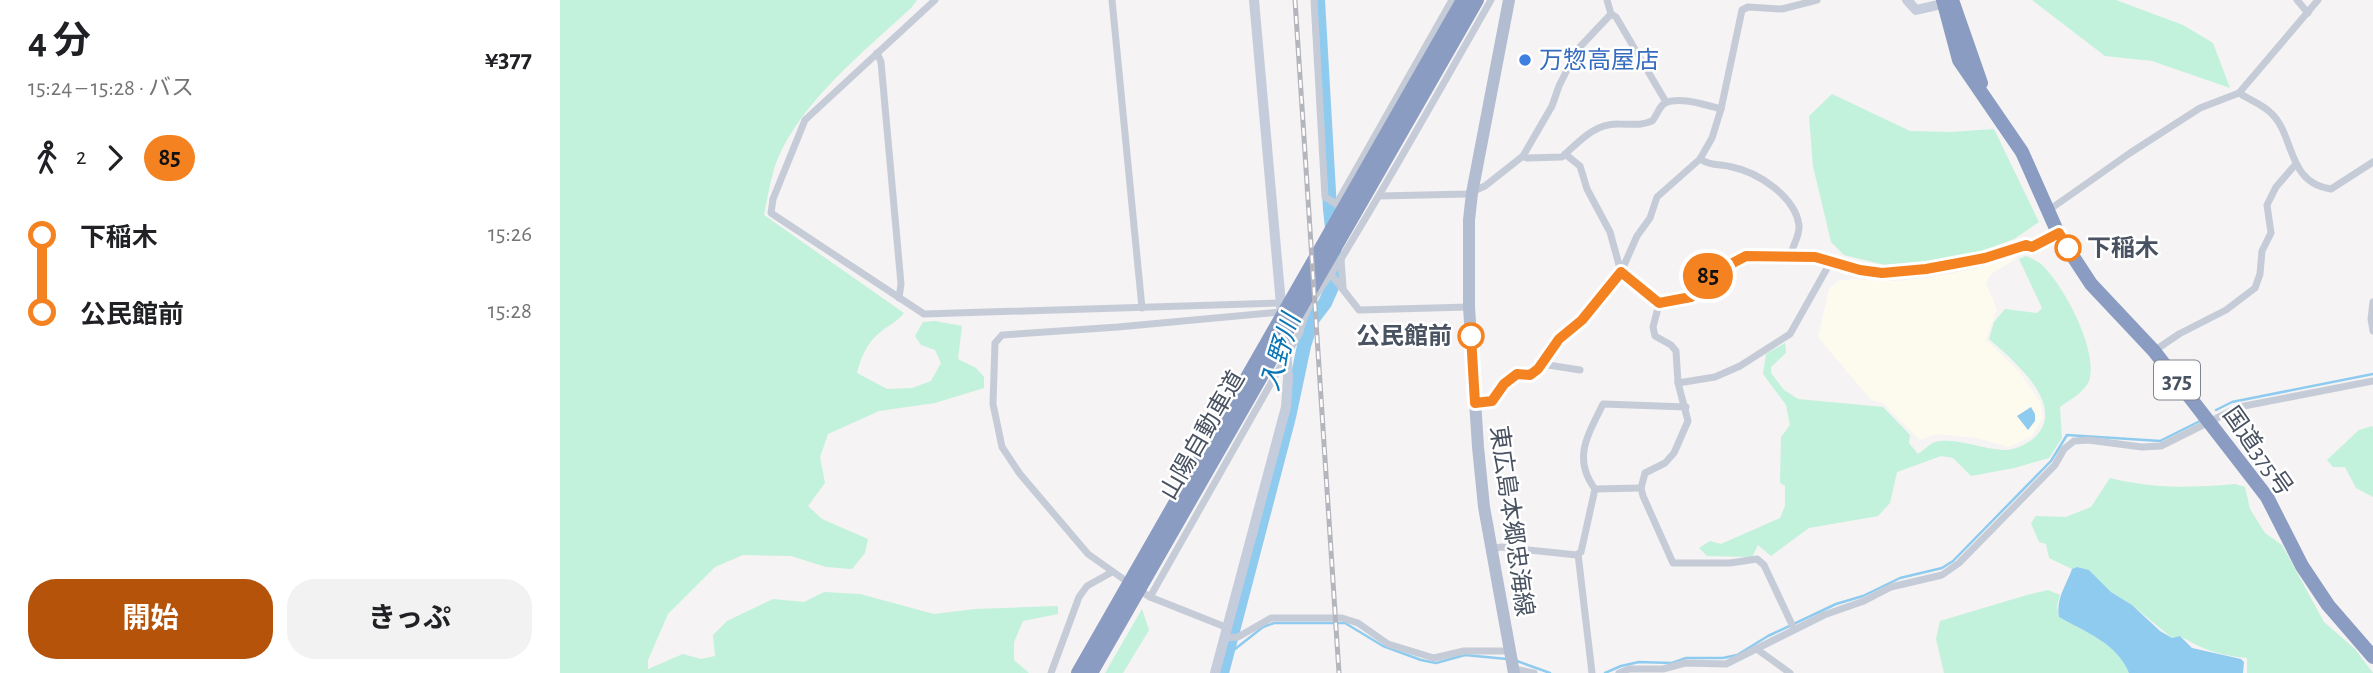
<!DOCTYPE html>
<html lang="ja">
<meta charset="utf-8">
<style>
body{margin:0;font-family:"Alegreya Sans","Noto Sans JP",sans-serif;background:#f2f2f2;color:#202124;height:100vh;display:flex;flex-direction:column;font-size:26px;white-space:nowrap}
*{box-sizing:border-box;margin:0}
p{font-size:23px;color:#757577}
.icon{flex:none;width:38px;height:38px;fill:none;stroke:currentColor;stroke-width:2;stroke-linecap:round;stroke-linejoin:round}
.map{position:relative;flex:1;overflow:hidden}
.sheet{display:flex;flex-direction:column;background:#fff;width:560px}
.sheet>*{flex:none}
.badge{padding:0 14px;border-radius:23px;font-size:24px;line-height:46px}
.map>.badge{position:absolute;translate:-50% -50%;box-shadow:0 0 0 4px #fff}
.legs{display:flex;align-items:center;gap:10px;height:77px;padding:0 28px;font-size:23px}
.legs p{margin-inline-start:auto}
.summary{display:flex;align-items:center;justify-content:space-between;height:119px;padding:0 28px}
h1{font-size:38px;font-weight:700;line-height:52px}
.cta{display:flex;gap:14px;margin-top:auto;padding:14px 28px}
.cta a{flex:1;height:80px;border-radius:28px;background:#b45309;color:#fff;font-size:28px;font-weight:700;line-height:80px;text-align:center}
.cta a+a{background:#f2f2f2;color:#202124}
ul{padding:0 28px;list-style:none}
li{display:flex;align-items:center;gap:24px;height:77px;font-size:26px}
li i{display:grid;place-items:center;width:10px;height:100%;margin:0 9px;background:currentColor}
li i::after{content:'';width:18px;height:18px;margin:-9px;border:5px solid;border-radius:50%;background:#fff}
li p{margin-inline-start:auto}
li:first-child i{background:linear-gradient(#0000 50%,currentColor 0)}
li:last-child i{background:linear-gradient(currentColor 50%,#0000 0)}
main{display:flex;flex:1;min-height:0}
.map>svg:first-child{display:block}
.commercial{fill:#fdfbee}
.green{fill:#c2f1dc}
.water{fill:#8ecbef}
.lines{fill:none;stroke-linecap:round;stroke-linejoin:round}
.stream{stroke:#8ecbef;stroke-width:2.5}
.river{stroke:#8ecbef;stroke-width:14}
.street{stroke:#c6ccd7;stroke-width:7}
.secondary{stroke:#c5ccdb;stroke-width:10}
.primary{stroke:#b2bdd1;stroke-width:12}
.highway{stroke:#8a9cc1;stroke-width:14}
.rail-casing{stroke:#b5b6bd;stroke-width:5}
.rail{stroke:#fff;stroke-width:2.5;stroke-dasharray:8;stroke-linecap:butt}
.line-1-casing{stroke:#fff;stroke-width:16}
.line-1{stroke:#f58220;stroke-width:10}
.shop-dot{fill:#3f7fe0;stroke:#fff;stroke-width:2.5}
.stop-1-dot{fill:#fff;stroke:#f58220;stroke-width:3.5}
.labels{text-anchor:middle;stroke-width:5;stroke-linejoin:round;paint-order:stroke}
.shield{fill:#fff;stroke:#808690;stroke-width:2}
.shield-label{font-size:23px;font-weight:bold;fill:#495261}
.shop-label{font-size:24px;fill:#366cbe;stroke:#fff;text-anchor:start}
.stop-label{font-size:24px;font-weight:bold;fill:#495261;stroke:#fff;text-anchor:start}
.street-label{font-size:24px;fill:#495261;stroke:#fff}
.water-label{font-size:26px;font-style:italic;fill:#0975b4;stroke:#fff}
</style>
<main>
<section class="sheet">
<div class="summary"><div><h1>4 分</h1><p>15:24 – 15:28 · バス</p></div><b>¥377</b></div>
<div class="legs"><svg class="icon" aria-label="walk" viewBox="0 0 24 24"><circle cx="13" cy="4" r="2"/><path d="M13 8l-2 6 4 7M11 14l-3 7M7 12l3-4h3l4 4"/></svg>2<svg class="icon" aria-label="forward" viewBox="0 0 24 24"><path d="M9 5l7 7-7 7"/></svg><b class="badge" style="background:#f58220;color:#111">85</b></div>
<ul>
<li><i style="color:#f58220"></i><b>下稲木</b><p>15:26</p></li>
<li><i style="color:#f58220"></i><b>公民館前</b><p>15:28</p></li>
</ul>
<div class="cta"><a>開始</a><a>きっぷ</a></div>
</section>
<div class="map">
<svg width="1813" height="673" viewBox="0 0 1813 673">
<rect width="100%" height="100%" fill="#f5f3f3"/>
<polygon class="commercial" points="1451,252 1456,259 1431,274 1426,283 1437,309 1426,340 1458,370 1480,401 1483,418 1471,437 1449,447 1416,438 1376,434 1360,440 1323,403 1311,400 1258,337 1269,289 1278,281 1293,279 1334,281 1366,278 1419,268"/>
<g class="green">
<path d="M0 0H357L352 7C305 51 231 109 213 173 209 186 207 201 204 215L344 313C337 322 327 326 318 334 307 343 300 359 297 373L327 389 352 388 371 381 381 363 375 350 361 345 355 336 363 322 375 321 402 326 398 359 416 368 424 377V388L375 403 319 411 268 434 260 457 265 483 248 506 262 519 308 539 305 553 292 569 266 567 231 556 183 555 155 567 108 614 88 660V669L123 654 141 659 155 656 153 635 167 621 213 599 244 602 264 592 300 594 374 614 415 609 498 606V614L463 621 454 642V660L469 673H0Z"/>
<polygon points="1472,0 1556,0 1623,25 1653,43 1670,88 1592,61 1545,56"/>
<polygon points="1272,94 1350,131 1391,132 1434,129 1479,222 1454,239 1386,265 1329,266 1284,255 1271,242 1253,166 1249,116"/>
<path d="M1466 256C1471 258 1477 261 1481 264 1503 284 1536 346 1530 377 1528 390 1511 399 1500 407L1502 438 1489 458 1454 468 1411 476 1393 458 1381 456 1337 472 1330 503 1318 516 1249 528 1211 556 1198 545 1192 557 1147 556 1139 548 1150 541 1161 544 1220 518 1225 506V486L1220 483 1221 437 1230 425 1226 405 1203 374 1206 354 1225 343 1226 353 1211 367V373L1224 390 1238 399 1323 407 1350 435 1349 443 1358 454C1363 451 1369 444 1375 442 1398 437 1422 450 1445 450 1455 450 1467 444 1474 438 1509 406 1453 360 1429 339L1434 322 1445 309 1477 313 1482 308 1459 259Z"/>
<polygon points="1812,426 1813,428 1813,497 1796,488 1785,467 1773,467 1767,460 1799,430"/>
<path d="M1550 478C1593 489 1630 488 1675 484L1685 487 1690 509 1705 533 1722 545 1764 622 1795 649 1813 673H1687V658C1661 656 1642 649 1620 636L1612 638 1572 605 1551 592 1529 570 1517 567 1512 569 1489 558 1486 544 1479 542 1471 523 1476 516 1506 517 1531 507Z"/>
<path d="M1488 590 1500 595 1497 606 1499 617C1525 632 1557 643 1569 673H1384L1376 639 1380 621 1467 595Z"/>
<polygon points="582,609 589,630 563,673 545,673"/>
</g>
<g class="water">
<polygon points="1471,407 1475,414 1475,421 1468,430 1457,416"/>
<path d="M1517 567 1529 570 1551 592 1572 605 1600 631 1612 638 1620 636 1632 648 1681 659 1684 662 1683 673H1569C1557 643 1525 632 1499 617 1496 598 1506 586 1512 569Z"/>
</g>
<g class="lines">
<g class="stream">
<polyline points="1656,410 1672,402 1813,374"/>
<polyline points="666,659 670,653 703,627 714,623 785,623 823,646 861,660 876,663 905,655 947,659"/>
<polyline points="957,661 990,673"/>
<polyline points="1045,673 1061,666 1079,662 1112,663 1126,658 1163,658 1177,655 1208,636 1276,604 1303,596 1340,578 1382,568 1393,561 1491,461 1507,435 1600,441 1642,420"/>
</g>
<polyline class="river" points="662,673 729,417 744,346 752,320 765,303 777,276 770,209 758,0"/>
<g class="street">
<polyline points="375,0 245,120 213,199 211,213 364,314 721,303"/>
<polyline points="552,0 582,308"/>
<polyline points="754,0 765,197 784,209"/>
<polyline points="1737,0 1748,13"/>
<polyline points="1051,14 1056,17 1106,102"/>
<polyline points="317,53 321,62 341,284 339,298"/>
<path d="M1679 93C1690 100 1704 105 1712 114 1735 137 1727 183 1771 189L1813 162"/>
<polyline points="1005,154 1020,166 1027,189 1050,232 1061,272 1099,304"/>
<path d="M963 156 967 158 1002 157C1019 142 1034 123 1059 124 1072 124 1080 126 1092 121 1097 116 1099 106 1105 103 1119 96 1146 105 1161 109"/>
<path d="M1140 159C1150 166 1160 164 1172 167 1197 172 1235 196 1239 225 1240 238 1231 246 1231 257"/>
<polyline points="819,196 907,194 925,186 963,156 992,106 999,86 1017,50 1051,14 1047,0"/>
<polyline points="777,203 892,0"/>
<polyline points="1489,210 1570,153 1640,108 1679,93 1758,0"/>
<polyline points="781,259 783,287"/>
<polyline points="770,273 799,310 909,307"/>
<polyline points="1813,302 1811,319 1813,331"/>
<polyline points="1099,304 1093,327 1095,336 1111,345 1116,351 1118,383 1128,421 1114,453 1105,463 1085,473 1081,488 1083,496 1113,563 1170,563 1197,559 1204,565 1234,629"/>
<polyline points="1099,304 1131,297 1140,291 1146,277 1186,256 1255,257 1300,270 1322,273 1366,269 1425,258 1466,245 1472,247 1498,233"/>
<polyline points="1594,351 1619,334 1666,310 1695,288 1700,274 1702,251 1711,233 1707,205 1716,187 1735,165"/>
<polyline points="983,362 988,365 1020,370"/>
<polyline points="1118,383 1155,377 1180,366 1230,334 1270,263"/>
<polyline points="914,403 932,401 944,384 956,375 970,375 978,369 999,339 1033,308 1061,272 1077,236 1090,218 1097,197 1140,159 1152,138 1161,109 1182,10 1188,7 1222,9 1257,0"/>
<path d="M1035 489C1012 458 1028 435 1043 404L1126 407"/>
<polyline points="931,549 941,547 1017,555 1021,552 1035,489 1081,488"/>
<polyline points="1018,554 1032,673"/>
<polyline points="569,583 528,554 460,474 442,447 433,404 435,343 442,335 558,327 721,312"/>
<polyline points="579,590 590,597 668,628"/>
<path d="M590 597 740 332C746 302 766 283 781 259 833 174 882 86 931 0"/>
<polyline points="665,638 678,637 711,618 782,618 798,623 828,644 874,658 904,651 951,651"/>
<polyline points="1198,650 1230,673"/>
<polyline points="954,669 974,673"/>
<polyline points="491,673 519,597 527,586 552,572"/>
<polyline points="1059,673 1069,669 1103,669 1125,663 1166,664 1264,615 1304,601 1331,587 1382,575 1399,563 1495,465 1504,449 1514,441 1528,440 1582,447 1601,446 1679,407 1813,381"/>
</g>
<g class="secondary">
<polyline points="694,0 722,316"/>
<polyline points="1347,0 1356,10 1391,2"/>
<polyline points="655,673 726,407 728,378 725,332"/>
</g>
<polyline class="primary" points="949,0 912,193 909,220 909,307 918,447 924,507 954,673"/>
<g class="highway">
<polyline points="1383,0 1399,60 1462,152 1498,233 1512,255 1531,284 1594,351 1707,497 1742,566 1768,605 1813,657"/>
<polyline points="1392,0 1421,83"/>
<polyline points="518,673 903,0"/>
<polyline points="531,673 917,0"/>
</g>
<defs>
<polyline id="rail" points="735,0 779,673"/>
</defs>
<use href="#rail" class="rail-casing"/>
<use href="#rail" class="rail"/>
</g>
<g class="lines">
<defs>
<polyline id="line-1" points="911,336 915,403 932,401 944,384 957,374 970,375 978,369 999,339 1022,320 1061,272 1099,303 1131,297 1140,291 1146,277 1186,256 1255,257 1300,270 1322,273 1366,269 1425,258 1466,245 1472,247 1499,233 1508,248"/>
</defs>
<use href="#line-1" class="line-1-casing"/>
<use href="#line-1" class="line-1"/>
</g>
<circle class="shop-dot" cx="965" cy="60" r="7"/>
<g class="stop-1-dot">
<circle cx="1508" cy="248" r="12"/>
<circle cx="911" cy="336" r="12"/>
</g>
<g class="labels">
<rect class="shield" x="1594" y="360.5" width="46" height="39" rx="5"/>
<g class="shield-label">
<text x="1617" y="388">375</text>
</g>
<g class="shop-label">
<text x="979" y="68">万惣高屋店</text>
</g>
<g class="stop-label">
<text x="1527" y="256">下稲木</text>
<text x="892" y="344" text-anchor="end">公民館前</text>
</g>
<g class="street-label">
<text transform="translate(642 435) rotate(-60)" y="8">山陽自動車道</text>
<text transform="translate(1698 451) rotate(55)" y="8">国道375号</text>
<text transform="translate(952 521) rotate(82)" y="8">東広島本郷忠海線</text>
</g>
<g class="water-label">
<text transform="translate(720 352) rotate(-73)" y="9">入野川</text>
</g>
</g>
</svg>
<b class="badge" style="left:1148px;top:276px;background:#f58220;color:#111">85</b>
</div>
</main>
